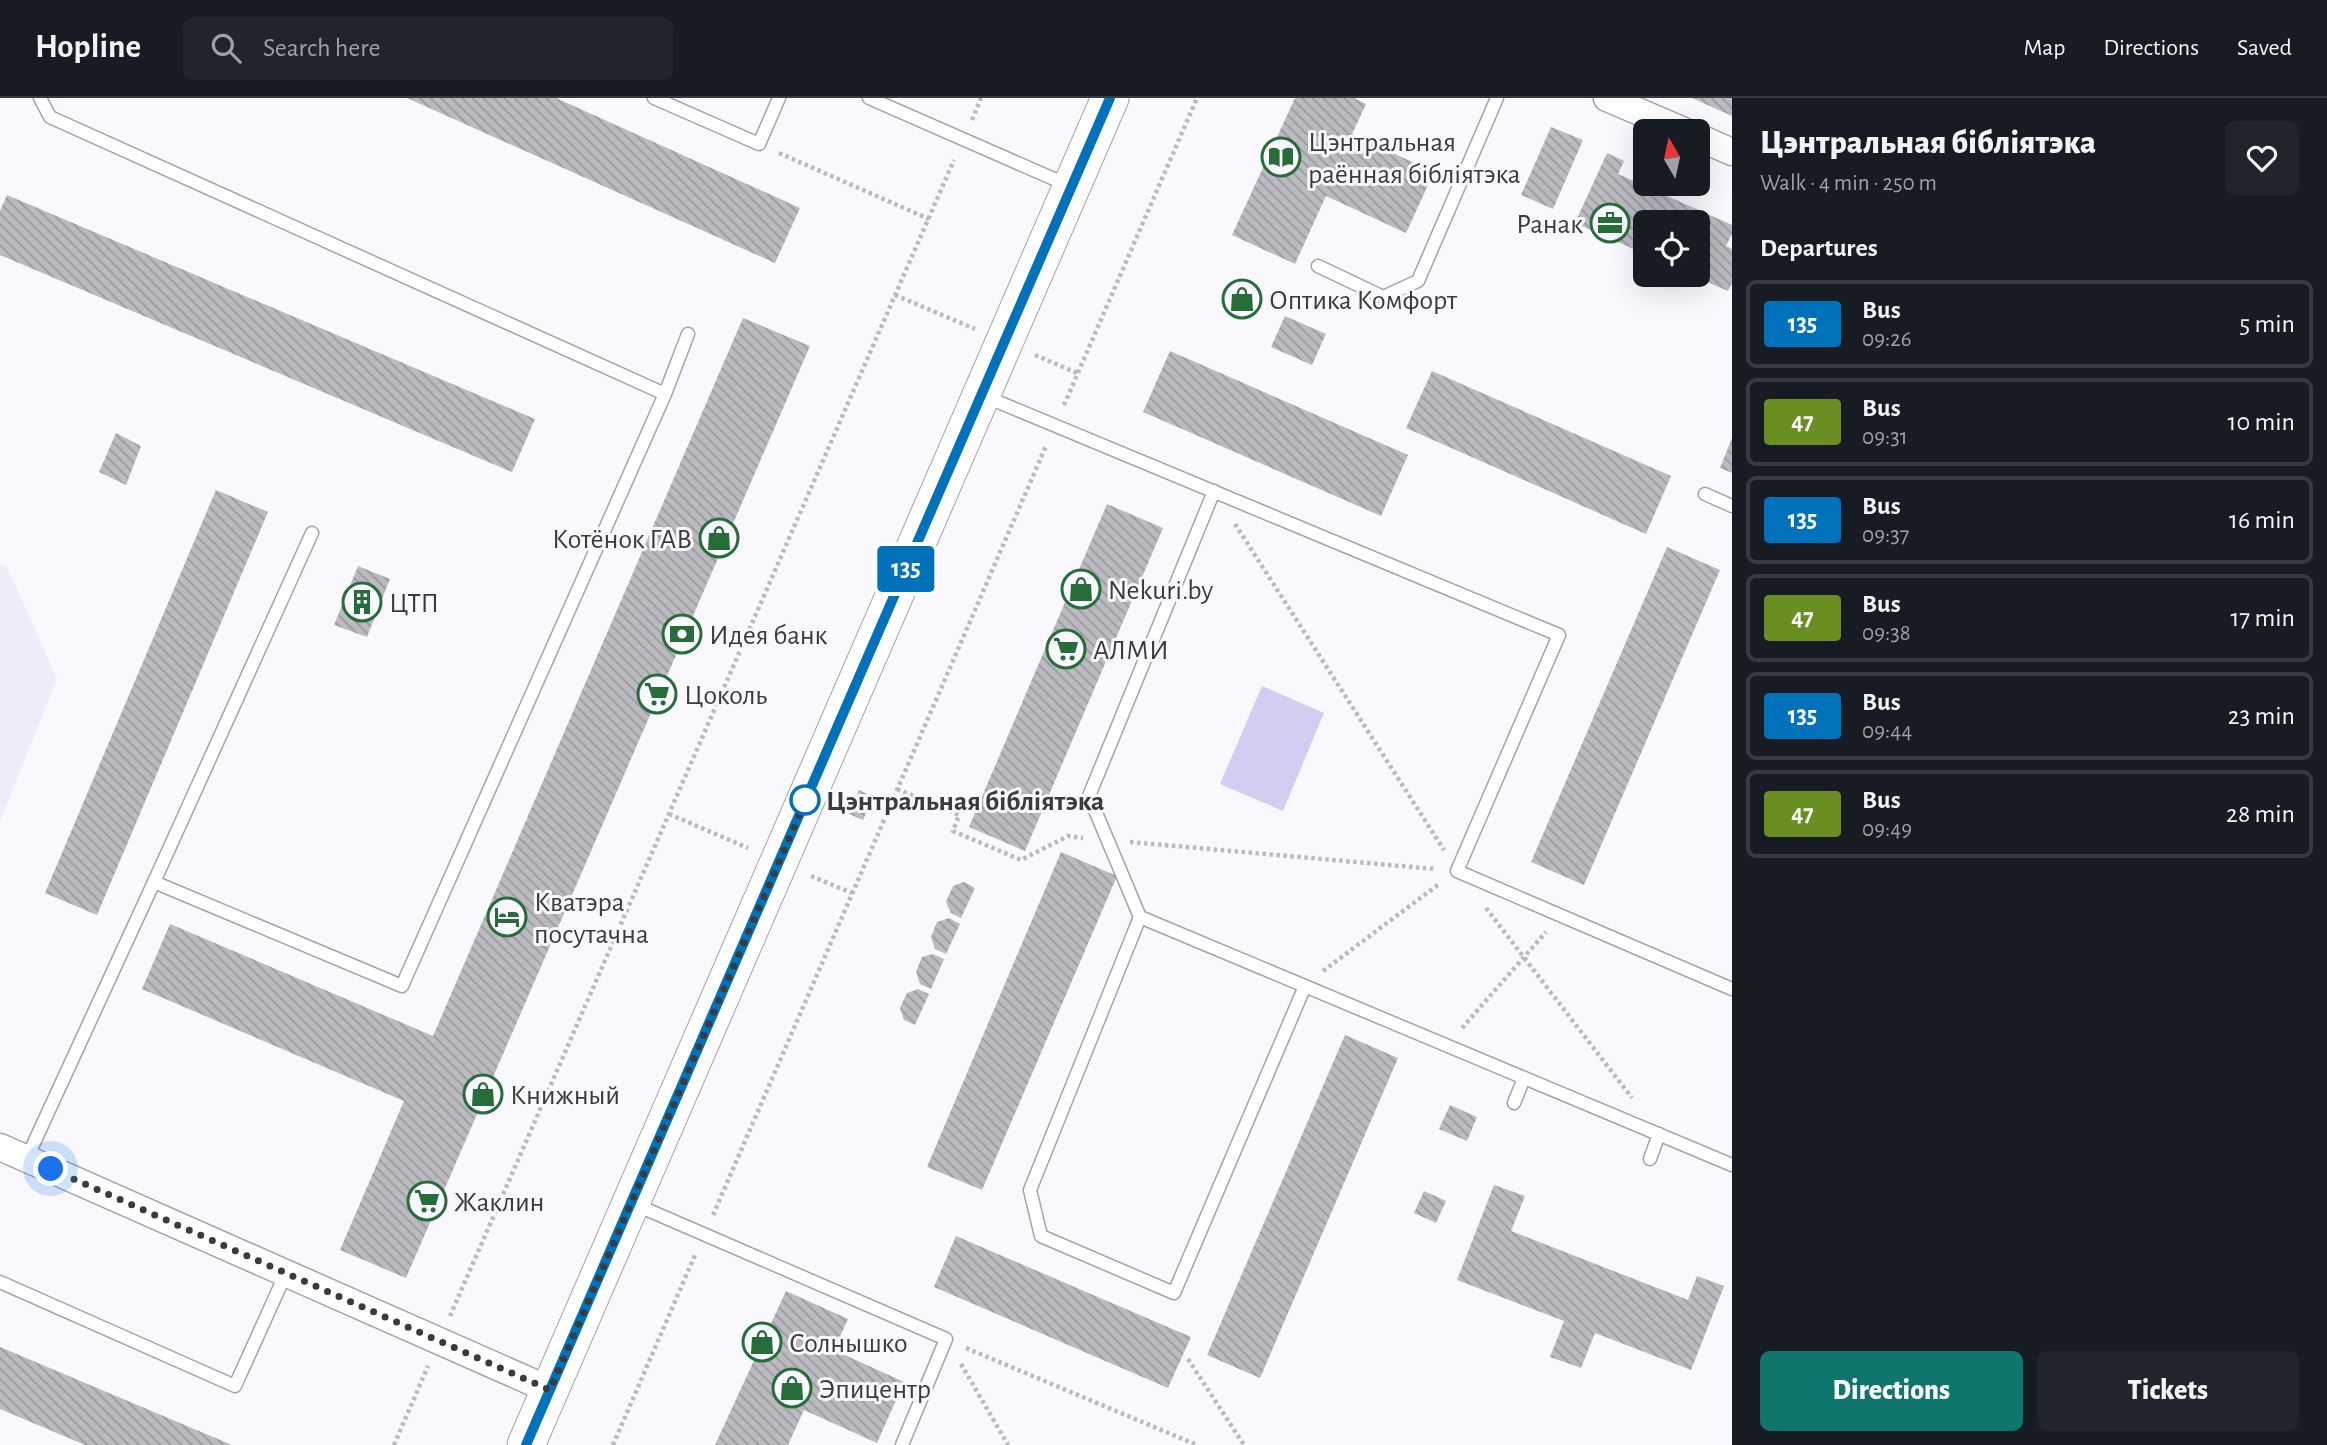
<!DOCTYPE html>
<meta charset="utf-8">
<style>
body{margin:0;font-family:"Alegreya Sans",sans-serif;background:#20242c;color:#f1f3f6;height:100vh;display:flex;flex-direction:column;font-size:26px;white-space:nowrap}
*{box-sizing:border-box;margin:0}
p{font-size:23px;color:#9ea1a6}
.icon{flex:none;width:38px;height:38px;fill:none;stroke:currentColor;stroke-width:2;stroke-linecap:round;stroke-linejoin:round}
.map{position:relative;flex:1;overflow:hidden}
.side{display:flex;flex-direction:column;background:#171b24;width:595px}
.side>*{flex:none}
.badge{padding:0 14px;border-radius:5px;font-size:24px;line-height:46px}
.needle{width:46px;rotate:351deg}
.buttons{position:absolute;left:1633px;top:21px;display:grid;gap:14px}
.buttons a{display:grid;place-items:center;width:77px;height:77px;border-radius:10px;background:#171b24;box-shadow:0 7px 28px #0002;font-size:35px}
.you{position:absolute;width:35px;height:35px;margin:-18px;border:5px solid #fff;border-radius:50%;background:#1a73e8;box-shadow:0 0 0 10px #1a73e833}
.map>.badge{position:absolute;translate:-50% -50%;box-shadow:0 0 0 4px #fff}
h2{padding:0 28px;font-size:26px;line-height:63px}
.round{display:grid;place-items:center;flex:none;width:74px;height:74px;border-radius:10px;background:#20242c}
.overview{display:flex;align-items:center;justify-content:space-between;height:119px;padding:0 28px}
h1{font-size:33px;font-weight:800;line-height:52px}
.button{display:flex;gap:14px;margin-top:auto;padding:14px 28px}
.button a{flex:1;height:80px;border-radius:10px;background:#0f766e;color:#fff;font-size:28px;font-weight:800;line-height:80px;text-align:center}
.button a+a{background:#20242c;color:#f1f3f6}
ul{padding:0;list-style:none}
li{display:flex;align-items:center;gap:21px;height:88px;margin:0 14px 10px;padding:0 14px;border:4px solid #363941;border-radius:10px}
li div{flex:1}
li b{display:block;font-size:26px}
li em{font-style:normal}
li .badge{min-width:77px;font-weight:700;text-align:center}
header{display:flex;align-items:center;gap:42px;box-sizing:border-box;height:98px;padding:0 35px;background:#171b24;border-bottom:2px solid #363941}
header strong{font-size:33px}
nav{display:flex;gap:38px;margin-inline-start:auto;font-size:24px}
.search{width:490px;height:63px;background:#20242c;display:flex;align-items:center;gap:18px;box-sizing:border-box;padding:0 24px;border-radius:10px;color:#9ea1a6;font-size:26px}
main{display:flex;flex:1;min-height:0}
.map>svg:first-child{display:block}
.built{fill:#eeecfa}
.park{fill:#d4ccf1}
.building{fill:url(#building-back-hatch)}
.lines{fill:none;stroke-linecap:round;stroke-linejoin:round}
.lane-casing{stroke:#a4a3a9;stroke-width:15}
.street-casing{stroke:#a4a3a9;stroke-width:29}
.secondary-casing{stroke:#a4a3a9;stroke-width:39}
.path{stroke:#bab9be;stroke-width:4.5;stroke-dasharray:3.5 3.5;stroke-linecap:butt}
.lane{stroke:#fff;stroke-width:12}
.street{stroke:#fff;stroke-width:26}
.secondary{stroke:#fff;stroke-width:37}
.line-casing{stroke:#fff;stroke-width:16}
.line{stroke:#0072bc;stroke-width:10}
.walk{stroke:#3b3a3d;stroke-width:7;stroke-dasharray:0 12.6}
.stop-dot{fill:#fff;stroke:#0072bc;stroke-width:3.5}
.labels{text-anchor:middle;stroke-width:6;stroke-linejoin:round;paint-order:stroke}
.poi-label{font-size:28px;fill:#3b3a3d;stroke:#f9f8fe;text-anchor:start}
.stop-label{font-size:28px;font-weight:bold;fill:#3b3a3d;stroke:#f9f8fe;text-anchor:start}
</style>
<header>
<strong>Hopline</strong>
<div class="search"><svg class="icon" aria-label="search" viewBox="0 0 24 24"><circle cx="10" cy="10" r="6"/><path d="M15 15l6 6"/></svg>Search here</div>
<nav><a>Map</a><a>Directions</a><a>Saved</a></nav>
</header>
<main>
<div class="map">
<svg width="1732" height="1347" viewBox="0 0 1732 1347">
<defs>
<pattern id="building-back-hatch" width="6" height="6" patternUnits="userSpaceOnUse" patternTransform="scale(1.75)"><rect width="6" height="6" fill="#bbbac1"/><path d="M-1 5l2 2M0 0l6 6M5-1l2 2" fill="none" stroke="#99989e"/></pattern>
</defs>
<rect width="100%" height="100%" fill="#f9f8fe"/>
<polygon class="built" points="0,466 7,469 57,581 0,723"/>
<polygon class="park" points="1262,588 1324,615 1283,713 1220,686"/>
<g class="building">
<polygon points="407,0 556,0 800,110 775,165"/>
<polygon points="1295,0 1354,0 1366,6 1352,36 1434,74 1406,135 1326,98 1295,166 1232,137"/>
<polygon points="1692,0 1732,0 1732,18"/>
<polygon points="1551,29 1583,42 1553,111 1521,97"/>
<polygon points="1607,55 1624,63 1618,76 1732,127 1732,136 1726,148 1732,151 1732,185 1728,193 1691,177 1698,177 1698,124 1645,124 1645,156 1575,125"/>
<polygon points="7,97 535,321 512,374 0,157 0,113"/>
<polygon points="1285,218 1326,236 1312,267 1271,249"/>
<polygon points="743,220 810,248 406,1180 340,1152 404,1003 142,891 170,826 433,938"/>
<polygon points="1170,253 1408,357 1381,418 1143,314"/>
<polygon points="1432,273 1671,378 1646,436 1406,330"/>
<polygon points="116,335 141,348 126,387 99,374"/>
<polygon points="1732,340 1732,375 1720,370"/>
<polygon points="216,392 268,414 97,817 45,795"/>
<polygon points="1107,406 1163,430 1025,753 969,729"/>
<polygon points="1667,449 1720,472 1584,787 1531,764"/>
<polygon points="358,468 390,481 367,539 334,527"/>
<polygon points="859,692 873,699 863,722 849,716"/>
<polygon points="1061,754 1117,778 982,1092 927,1069"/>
<polygon points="964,784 975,790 961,820 951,815 946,804 953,788"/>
<polygon points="949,820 960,826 946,856 935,851 931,839 937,824"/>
<polygon points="933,856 944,861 931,891 920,886 916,874 922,859"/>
<polygon points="918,891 929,896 915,927 904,922 900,910 907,895"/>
<polygon points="1345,937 1398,960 1260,1280 1207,1257"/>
<polygon points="1450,1007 1477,1019 1467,1043 1439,1031"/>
<polygon points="1494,1087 1525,1098 1511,1133 1688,1202 1697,1178 1724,1188 1691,1272 1595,1235 1581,1270 1550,1259 1564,1223 1457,1182"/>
<polygon points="1424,1093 1446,1103 1436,1125 1414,1115"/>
<polygon points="956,1138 1191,1239 1168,1290 934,1189"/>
<polygon points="786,1193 848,1221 834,1252 904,1284 877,1345 804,1312 788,1347 715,1347"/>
<polygon points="0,1249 232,1347 85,1347 0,1311"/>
</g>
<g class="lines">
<defs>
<g id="lane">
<polyline points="40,0 50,19 665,296"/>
<polyline points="654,0 759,46 779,0"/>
<polyline points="869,0 1070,88"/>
<polyline points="1318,168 1383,199 1418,183 1497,0"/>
<polyline points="984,298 1559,537 1457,773 1732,891"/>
<polyline points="1214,393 1089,698 1140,819 1732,1067"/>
<polyline points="1705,396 1732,408"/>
<polyline points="154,784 312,435"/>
<polyline points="1140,819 1030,1092 1041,1138 1174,1195 1305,888"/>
<polyline points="1514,1005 1524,980"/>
<polyline points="27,1060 154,784 402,888 665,296 688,236"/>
<polyline points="1650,1061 1659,1036"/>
<polyline points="634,1106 946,1241 902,1347"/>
<polyline points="0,1184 235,1288 286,1175"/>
</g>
<g id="street">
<polyline points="1607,0 1684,33"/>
<polyline points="1698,39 1732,54"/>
<polyline points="0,1049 550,1292"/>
</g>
<polyline id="secondary" points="526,1347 1110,0"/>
</defs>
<use href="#lane" class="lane-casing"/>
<use href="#street" class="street-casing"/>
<use href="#secondary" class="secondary-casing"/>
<g class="path">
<polyline points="972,22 981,0"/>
<polyline points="779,55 929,121"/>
<polyline points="895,197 975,231"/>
<polyline points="1035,257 1077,275"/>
<polyline points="1064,307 1197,0"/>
<polyline points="1235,426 1444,752"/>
<polyline points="897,691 959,717 953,733 1021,762 1068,738 1083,740"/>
<polyline points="669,716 748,750"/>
<polyline points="1130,744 1435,771"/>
<polyline points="811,778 852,795"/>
<polyline points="1486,810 1632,1000"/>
<polyline points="1323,873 1439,786"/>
<polyline points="1462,930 1546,834"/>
<polyline points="713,1117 1046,348"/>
<polyline points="450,1218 954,62"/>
<polyline points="966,1250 1197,1347"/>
<polyline points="1188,1261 1244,1347"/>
<polyline points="961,1266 1008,1347"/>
<polyline points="394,1347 428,1268"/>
<polyline points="613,1347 695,1157"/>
</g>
<use href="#lane" class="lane"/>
<use href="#street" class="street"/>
<use href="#secondary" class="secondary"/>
</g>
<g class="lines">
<defs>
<polyline id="line" points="526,1347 1110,0"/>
</defs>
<use href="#line" class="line-casing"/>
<use href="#line" class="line"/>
<polyline class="walk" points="51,1071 550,1292 811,690 805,702"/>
</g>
<defs>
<symbol id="library-ring" viewBox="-11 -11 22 22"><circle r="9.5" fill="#f9f8fe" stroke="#266d39" stroke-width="1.5"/><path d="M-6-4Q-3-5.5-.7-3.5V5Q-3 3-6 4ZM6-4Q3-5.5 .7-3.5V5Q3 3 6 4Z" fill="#266d39"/></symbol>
<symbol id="office-ring" viewBox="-11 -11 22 22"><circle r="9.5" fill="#f9f8fe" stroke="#266d39" stroke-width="1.5"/><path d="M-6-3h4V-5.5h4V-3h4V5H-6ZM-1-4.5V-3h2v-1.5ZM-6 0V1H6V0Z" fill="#266d39"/></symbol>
<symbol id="shop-ring" viewBox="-11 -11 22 22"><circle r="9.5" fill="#f9f8fe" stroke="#266d39" stroke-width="1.5"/><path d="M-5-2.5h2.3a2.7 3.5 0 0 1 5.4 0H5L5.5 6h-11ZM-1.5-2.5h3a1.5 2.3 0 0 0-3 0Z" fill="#266d39"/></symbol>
<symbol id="building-ring" viewBox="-11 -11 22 22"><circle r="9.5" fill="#f9f8fe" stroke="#266d39" stroke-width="1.5"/><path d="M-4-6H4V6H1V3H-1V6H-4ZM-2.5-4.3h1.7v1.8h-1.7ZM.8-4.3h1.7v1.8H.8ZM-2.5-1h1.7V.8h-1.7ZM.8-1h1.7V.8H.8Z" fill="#266d39"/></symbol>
<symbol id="bank-ring" viewBox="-11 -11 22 22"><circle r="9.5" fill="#f9f8fe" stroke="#266d39" stroke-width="1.5"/><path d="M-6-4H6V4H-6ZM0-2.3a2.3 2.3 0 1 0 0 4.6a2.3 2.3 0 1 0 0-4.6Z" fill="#266d39"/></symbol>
<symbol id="supermarket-ring" viewBox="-11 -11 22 22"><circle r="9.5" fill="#f9f8fe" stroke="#266d39" stroke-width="1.5"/><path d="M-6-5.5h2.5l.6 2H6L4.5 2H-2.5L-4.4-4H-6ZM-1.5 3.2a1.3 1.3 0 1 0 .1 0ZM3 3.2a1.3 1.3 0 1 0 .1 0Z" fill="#266d39"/></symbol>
<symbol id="hotel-ring" viewBox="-11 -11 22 22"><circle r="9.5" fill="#f9f8fe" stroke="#266d39" stroke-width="1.5"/><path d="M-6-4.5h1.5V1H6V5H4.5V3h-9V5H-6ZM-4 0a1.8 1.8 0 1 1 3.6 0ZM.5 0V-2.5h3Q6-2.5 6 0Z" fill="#266d39"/></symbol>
</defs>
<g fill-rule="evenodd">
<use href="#library-ring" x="1259" y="37" width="44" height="44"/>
<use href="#office-ring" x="1588" y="103" width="44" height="44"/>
<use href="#shop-ring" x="1220" y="179" width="44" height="44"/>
<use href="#shop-ring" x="697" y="418" width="44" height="44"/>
<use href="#shop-ring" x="1059" y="469" width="44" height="44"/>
<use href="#building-ring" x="340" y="482" width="44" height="44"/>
<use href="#bank-ring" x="660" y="514" width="44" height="44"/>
<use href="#supermarket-ring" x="1044" y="529" width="44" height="44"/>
<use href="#supermarket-ring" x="635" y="574" width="44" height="44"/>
<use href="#hotel-ring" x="485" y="797" width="44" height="44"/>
<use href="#shop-ring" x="461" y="974" width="44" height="44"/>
<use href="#supermarket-ring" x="405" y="1081" width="44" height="44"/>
<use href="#shop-ring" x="740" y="1222" width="44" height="44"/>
<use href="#shop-ring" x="770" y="1268" width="44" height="44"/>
</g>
<circle class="stop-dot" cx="805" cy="702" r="14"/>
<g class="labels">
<g class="poi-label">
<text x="1308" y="53">Цэнтральная<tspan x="1308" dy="32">раённая бібліятэка</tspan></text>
<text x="1583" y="135" text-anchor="end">Ранак</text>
<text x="1269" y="211">Оптика Комфорт</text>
<text x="692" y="450" text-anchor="end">Котёнок ГАВ</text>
<text x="1108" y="501">Nekuri.by</text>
<text x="389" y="514">ЦТП</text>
<text x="709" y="546">Идея банк</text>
<text x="1093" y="561">АЛМИ</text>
<text x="684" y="606">Цоколь</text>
<text x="534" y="813">Кватэра<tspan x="534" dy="32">посутачна</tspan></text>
<text x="510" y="1006">Книжный</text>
<text x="454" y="1113">Жаклин</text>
<text x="789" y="1254">Солнышко</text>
<text x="819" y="1300">Эпицентр</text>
</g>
<g class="stop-label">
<text x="826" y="712">Цэнтральная бібліятэка</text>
</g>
</g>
</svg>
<div class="buttons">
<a><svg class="needle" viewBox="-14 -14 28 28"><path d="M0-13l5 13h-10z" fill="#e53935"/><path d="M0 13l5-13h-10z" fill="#9ea1a6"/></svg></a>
<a><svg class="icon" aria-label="locate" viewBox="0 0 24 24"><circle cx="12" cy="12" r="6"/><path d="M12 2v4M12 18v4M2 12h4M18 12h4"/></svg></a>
</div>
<div class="you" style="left:51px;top:1071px"></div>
<b class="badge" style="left:906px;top:471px;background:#0072bc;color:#fff">135</b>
</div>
<section class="side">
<div class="overview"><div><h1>Цэнтральная бібліятэка</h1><p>Walk · 4 min · 250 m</p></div><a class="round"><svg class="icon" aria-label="heart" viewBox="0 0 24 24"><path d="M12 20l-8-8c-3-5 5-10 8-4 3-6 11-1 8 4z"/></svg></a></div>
<h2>Departures</h2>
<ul>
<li><span class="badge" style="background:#0072bc;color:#fff">135</span><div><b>Bus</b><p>09:26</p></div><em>5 min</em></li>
<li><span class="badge" style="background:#6b8e23;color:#fff">47</span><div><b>Bus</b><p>09:31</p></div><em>10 min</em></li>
<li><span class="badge" style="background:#0072bc;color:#fff">135</span><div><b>Bus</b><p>09:37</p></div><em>16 min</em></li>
<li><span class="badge" style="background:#6b8e23;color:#fff">47</span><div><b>Bus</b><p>09:38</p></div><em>17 min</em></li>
<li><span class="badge" style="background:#0072bc;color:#fff">135</span><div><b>Bus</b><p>09:44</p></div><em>23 min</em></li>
<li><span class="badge" style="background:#6b8e23;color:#fff">47</span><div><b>Bus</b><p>09:49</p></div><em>28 min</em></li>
</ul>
<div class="button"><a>Directions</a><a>Tickets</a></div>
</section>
</main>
